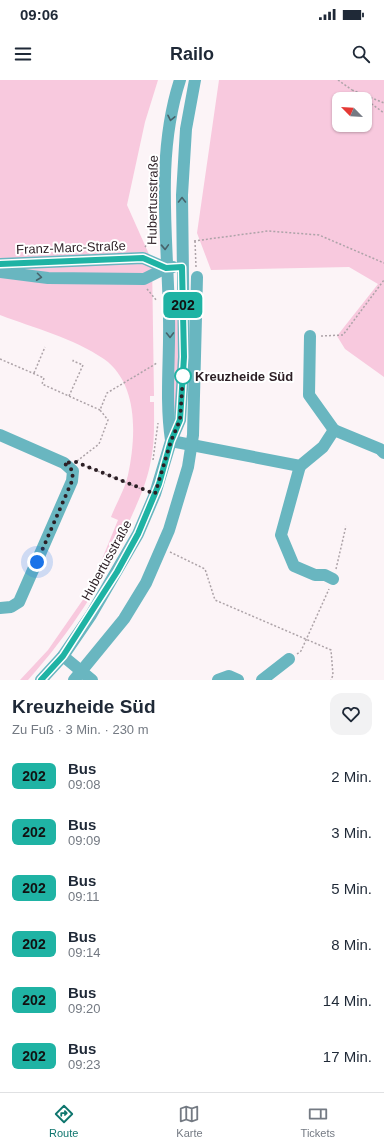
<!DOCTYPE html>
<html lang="de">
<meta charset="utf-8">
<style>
body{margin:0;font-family:Arial,sans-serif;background:#f2f2f3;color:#1f2937;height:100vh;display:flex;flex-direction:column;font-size:15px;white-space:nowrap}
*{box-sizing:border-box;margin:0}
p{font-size:13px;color:#747a83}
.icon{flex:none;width:22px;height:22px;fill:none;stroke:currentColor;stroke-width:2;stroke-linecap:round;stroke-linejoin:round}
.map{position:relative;height:600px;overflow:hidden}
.details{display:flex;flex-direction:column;background:#fff;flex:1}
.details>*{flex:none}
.badge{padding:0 8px;border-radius:6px;font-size:14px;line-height:26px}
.needle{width:26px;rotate:294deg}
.tools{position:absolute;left:332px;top:12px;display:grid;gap:8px}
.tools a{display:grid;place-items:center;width:40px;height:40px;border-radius:8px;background:#fff;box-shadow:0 1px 3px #0004;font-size:20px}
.you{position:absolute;width:20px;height:20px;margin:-10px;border:3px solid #fff;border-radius:50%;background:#1a73e8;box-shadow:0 0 0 6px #1a73e833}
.map>.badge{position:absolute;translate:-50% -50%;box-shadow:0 0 0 2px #fff}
.round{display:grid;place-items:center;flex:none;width:42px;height:42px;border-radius:12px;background:#f2f2f3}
.headline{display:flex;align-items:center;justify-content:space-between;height:68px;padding:0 12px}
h1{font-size:19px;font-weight:700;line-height:30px}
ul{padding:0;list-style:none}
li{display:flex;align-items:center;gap:12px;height:56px;padding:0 12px}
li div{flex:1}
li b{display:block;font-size:15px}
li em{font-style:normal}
li .badge{min-width:44px;font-weight:700;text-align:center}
.status{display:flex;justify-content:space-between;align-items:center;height:28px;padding:0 20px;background:#fff;direction:ltr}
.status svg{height:11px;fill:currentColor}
header{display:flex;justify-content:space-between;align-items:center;height:52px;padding:0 12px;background:#fff;font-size:18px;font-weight:700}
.dock{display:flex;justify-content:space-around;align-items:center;height:56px;border-top:1px solid #e0e1e3;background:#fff;font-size:11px;color:#747a83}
.dock a{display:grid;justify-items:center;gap:2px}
.dock .on{color:#0f766e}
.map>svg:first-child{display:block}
.green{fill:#f8c9de;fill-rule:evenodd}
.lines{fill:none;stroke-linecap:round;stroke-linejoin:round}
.path{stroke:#ada3a8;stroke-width:1.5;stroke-dasharray:2 2;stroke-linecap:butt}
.minor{stroke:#69b6c0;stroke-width:12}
.oneway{stroke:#47636b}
.line-casing{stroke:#fff;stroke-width:9}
.line{stroke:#1fb3a4;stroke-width:6}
.walk{stroke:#2c1f25;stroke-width:4;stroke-dasharray:0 7.2}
.stop-dot{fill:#fff;stroke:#1fb3a4;stroke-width:2}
.labels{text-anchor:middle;stroke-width:4;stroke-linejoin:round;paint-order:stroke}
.street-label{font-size:13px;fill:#2c1f25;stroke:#fff}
.stop-label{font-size:13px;font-weight:bold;fill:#2c1f25;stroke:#fff;text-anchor:start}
</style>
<div class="status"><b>09:06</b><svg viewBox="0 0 49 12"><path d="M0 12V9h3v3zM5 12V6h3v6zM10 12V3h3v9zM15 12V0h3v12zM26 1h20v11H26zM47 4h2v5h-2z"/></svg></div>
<header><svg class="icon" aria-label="menu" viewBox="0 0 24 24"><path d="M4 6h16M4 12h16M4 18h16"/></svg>Railo<svg class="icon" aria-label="search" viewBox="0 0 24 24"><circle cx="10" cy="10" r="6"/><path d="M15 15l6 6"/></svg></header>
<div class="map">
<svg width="384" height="600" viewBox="0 0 384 600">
<rect width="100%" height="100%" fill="#fcf4f7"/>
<g class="green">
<path d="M0 0H158L145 42 127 125 152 181 154 316H150V322H154C154 343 155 364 150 385 146 405 137 424 129 442 104 501 71 552 28 600H20L48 570 89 511 118 440 111 437C116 424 125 409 128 395 136 357 139 304 104 279 73 258 34 248 0 235Z"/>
<path d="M219 0H384V297L345 269 337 256 378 204 349 187 211 190 197 153ZM339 19H365V45H339Z"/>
<polygon points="172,223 179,223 178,328 173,336"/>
</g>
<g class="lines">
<g class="path">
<polyline points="338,0 352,10"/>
<polyline points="352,10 384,23"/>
<polyline points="355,12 365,19"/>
<polyline points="365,19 384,33"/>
<polyline points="194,161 268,151 319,155 384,183"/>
<polyline points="195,161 196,187"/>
<polyline points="145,167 154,154"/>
<polyline points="147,209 157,221"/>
<polyline points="321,256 343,255 384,200"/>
<polyline points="0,279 44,298 42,304 100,330"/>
<polyline points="34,293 45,267"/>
<polyline points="69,316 83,285 73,281 74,279"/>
<polyline points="153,380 158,343"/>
<polyline points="77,381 99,364 108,340 100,330 107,313 157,283"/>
<polyline points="83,385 146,411"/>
<polyline points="170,472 205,489 215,520 331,570 333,595 331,600"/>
<polyline points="336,489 346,446"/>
<polyline points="297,574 301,571 329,509"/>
</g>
<g class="minor">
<polyline points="0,184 143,178 166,188"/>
<polyline points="0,192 48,198 144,199 166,188 173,187"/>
<polyline points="310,256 309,315 334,350"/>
<polyline points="334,350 380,369 384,373"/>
<polyline points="0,355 64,383 73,391 72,401 19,522 11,527 0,528"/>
<path d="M171 360C165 320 170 278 169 238 168 159 155 77 180 0"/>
<polyline points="171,361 300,386 323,367 334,350"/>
<polyline points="300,386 281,455 294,486 315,495 325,495 333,499"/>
<polyline points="63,576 92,600"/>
<polyline points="41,600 63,576 91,535 138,454 155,414 171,361 180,340 184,277 182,115 186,49 195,0"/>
<polyline points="74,600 124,539 146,503 169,450 188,387 193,355 197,197"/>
<polyline points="218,600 229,596 238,600"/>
<polyline points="262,600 289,579"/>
</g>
</g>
<defs><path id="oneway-chevron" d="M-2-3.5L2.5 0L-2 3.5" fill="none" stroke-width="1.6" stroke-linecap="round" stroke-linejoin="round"/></defs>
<g class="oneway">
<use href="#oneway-chevron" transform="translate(171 38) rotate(102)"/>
<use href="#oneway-chevron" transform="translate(182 120) rotate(-90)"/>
<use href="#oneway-chevron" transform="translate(165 167) rotate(88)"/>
<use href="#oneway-chevron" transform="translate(39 197) rotate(7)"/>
<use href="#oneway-chevron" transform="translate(170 255) rotate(89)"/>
</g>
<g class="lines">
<defs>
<polyline id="line" points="0,184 143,178 166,188 182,187 184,277 180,340 171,361 159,404 138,454 117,492 63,576 41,600"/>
</defs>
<use href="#line" class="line-casing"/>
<use href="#line" class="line"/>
<polyline class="walk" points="37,482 72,401 73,391 64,383 76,382 155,414 171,361 180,340 183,296"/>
</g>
<circle class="stop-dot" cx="183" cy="296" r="8"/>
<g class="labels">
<g class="street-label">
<text transform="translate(152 120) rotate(-89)" y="5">Hubertusstraße</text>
<text transform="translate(71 167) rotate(-2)" y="5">Franz-Marc-Straße</text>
<text transform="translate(106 480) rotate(-61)" y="5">Hubertusstraße</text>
</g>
<g class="stop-label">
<text x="195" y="301">Kreuzheide Süd</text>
</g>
</g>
</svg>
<div class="tools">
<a><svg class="needle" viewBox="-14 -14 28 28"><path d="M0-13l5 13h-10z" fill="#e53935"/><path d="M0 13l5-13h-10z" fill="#747a83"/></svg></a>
</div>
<div class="you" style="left:37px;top:482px"></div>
<b class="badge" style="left:183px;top:225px;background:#1fb3a4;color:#111">202</b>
</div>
<section class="details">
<div class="headline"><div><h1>Kreuzheide Süd</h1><p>Zu Fuß · 3 Min. · 230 m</p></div><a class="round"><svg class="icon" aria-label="heart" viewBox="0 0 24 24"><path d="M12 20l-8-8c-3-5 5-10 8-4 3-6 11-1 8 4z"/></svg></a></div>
<ul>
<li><span class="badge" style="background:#1fb3a4;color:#111">202</span><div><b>Bus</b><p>09:08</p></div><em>2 Min.</em></li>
<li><span class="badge" style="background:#1fb3a4;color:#111">202</span><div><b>Bus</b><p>09:09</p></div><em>3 Min.</em></li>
<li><span class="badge" style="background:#1fb3a4;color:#111">202</span><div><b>Bus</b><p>09:11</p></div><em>5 Min.</em></li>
<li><span class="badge" style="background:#1fb3a4;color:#111">202</span><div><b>Bus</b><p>09:14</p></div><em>8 Min.</em></li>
<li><span class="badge" style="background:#1fb3a4;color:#111">202</span><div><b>Bus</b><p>09:20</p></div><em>14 Min.</em></li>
<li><span class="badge" style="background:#1fb3a4;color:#111">202</span><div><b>Bus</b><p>09:23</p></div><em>17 Min.</em></li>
</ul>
</section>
<nav class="dock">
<a class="on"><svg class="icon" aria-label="directions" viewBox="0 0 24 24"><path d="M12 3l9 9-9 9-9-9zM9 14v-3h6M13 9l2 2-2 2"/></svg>Route</a>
<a><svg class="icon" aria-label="map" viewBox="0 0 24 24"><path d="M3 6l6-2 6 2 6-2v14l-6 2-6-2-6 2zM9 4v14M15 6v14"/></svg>Karte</a>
<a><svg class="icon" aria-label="tickets" viewBox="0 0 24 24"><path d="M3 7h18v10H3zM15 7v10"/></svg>Tickets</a>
</nav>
